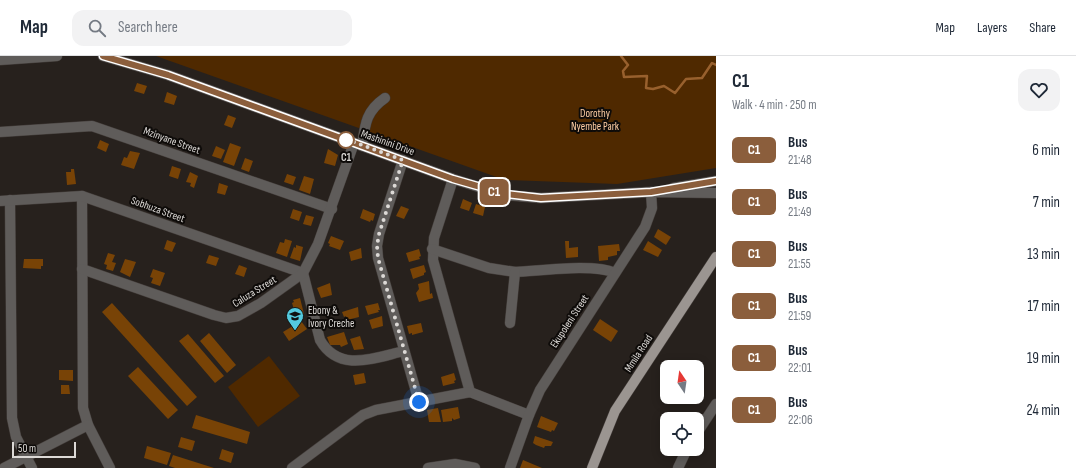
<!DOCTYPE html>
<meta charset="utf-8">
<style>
body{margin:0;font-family:"Sofia Sans Condensed",sans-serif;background:#f2f2f3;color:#1f2937;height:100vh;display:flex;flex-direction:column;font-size:15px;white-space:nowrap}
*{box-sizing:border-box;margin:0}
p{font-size:13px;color:#747a83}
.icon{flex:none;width:22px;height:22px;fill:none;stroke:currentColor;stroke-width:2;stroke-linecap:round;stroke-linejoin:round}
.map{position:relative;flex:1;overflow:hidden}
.sheet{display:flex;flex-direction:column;background:#fff;width:360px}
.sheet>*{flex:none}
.badge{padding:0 8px;border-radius:6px;font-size:14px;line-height:26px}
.needle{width:26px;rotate:347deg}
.buttons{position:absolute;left:660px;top:304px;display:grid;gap:8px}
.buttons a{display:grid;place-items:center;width:44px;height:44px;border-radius:8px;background:#fff;box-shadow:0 2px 10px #0003;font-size:20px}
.scale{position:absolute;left:12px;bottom:10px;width:64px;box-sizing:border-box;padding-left:4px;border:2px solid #dcd9d6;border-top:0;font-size:11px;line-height:14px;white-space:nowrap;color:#dcd9d6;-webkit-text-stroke:3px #0e0b09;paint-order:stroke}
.you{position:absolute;width:20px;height:20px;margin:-10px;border:3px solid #fff;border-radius:50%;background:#1a73e8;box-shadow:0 0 0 6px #1a73e833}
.map>.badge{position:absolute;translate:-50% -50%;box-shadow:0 0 0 2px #fff}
.round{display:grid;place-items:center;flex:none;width:42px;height:42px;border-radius:12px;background:#f2f2f3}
.head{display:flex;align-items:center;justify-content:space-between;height:68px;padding:0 16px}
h1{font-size:19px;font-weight:700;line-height:30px}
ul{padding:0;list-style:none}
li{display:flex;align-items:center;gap:12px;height:52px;padding:0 16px}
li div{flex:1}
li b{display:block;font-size:15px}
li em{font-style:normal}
li .badge{min-width:44px;font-weight:700;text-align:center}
header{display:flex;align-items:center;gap:24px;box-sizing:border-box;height:56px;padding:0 20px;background:#fff;border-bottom:1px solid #e0e1e3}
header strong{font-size:19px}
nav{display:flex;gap:22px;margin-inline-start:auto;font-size:14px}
.search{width:280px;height:36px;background:#f2f2f3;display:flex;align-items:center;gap:10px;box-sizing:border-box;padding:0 14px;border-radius:12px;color:#747a83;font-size:15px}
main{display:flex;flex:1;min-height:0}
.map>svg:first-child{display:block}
.green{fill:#4f2900}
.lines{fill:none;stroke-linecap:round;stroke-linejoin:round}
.stream{stroke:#98602d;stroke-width:2.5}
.building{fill:#784306}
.minor-casing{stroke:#443e3b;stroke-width:11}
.major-casing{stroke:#443e3b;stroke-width:11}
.minor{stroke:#5f5c5a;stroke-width:10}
.major{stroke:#9b9591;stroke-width:10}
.line-casing{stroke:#fff;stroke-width:9}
.line{stroke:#8b5e3c;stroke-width:6}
.walk{stroke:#dcd9d6;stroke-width:4;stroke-dasharray:0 7.2}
.stop-dot{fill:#fff;stroke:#8b5e3c;stroke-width:2}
.labels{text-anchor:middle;stroke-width:4;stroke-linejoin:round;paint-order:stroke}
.park-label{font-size:11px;fill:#fecda4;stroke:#0e0b09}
.street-label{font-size:11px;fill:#dcd9d6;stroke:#0e0b09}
.stop-label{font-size:11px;font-weight:bold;fill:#dcd9d6;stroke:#0e0b09}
.poi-label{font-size:11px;fill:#dcd9d6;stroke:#0e0b09;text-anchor:start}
</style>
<header>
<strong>Map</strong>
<div class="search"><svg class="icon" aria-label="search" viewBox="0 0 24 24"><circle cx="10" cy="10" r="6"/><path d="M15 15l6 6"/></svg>Search here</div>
<nav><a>Map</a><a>Layers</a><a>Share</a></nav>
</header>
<main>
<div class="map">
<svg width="716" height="412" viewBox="0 0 716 412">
<rect width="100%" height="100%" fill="#27211d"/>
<g class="green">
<polygon points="156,0 716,0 716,112 617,128 505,124"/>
<polygon points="269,300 300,340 258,371 228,331"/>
</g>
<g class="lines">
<polyline class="stream" points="621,0 628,9 623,15 624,21 647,20 646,32 653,33 664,30 675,37 686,23 702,22 712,7 716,9"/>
</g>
<g class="building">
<polygon points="137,27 147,30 144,38 134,35"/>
<polygon points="167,36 177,40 174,49 164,46"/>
<polygon points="228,59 236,62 232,72 224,69"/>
<polygon points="100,84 109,88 106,96 97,92"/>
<polygon points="230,87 241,91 234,110 223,106"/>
<polygon points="216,90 225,94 221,103 212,100"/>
<polygon points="328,93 338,99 335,110 324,107"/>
<polygon points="130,95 140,97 134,113 121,109 124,101 127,102"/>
<polygon points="245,102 253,105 249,116 241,113"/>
<polygon points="172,110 181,113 178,123 169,120"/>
<polygon points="71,113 74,113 76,128 67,129 66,116 71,116"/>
<polygon points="190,116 198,120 194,132 190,130 191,127 186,126"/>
<polygon points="287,118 296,121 293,129 284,126"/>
<polygon points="304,120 314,123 310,138 299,134"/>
<polygon points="219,127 228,130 225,139 217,137"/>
<polygon points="463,143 472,147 469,155 460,152"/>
<polygon points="476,148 485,151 483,160 473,157"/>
<polygon points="401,150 409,153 404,163 396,160"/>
<polygon points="293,153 302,156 299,165 290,162"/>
<polygon points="363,153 375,158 373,165 371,164 370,166 360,162"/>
<polygon points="306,159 314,161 311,170 303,168"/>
<polygon points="658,173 671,181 666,189 654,181"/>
<polygon points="331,180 344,185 340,194 329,190 330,188 328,187"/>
<polygon points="285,183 292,185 287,201 276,197 280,186 284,187"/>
<polygon points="167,184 176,187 172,196 164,193"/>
<polygon points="565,185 569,185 569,192 578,191 578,201 566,202"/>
<polygon points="648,185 662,194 658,201 643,194"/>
<polygon points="619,188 620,195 617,195 617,199 608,201 608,204 599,205 598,190"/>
<polygon points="296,189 303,191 300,205 290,202 294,191 296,192"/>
<polygon points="361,192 362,202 351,205 349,196"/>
<polygon points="419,193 421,200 419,201 420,203 409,206 406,197"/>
<polygon points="108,197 115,199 112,206 116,207 113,215 106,213 107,209 104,208"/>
<polygon points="209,199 219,202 216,210 206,207"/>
<polygon points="24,203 43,203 43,210 41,210 41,213 23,212"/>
<polygon points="125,203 136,206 130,221 120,216"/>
<polygon points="239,209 247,212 244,221 235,218"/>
<polygon points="424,209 426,216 424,217 424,219 413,223 410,213"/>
<polygon points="153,213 165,217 160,230 151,227 153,222 150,221"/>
<polygon points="429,225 430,238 432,237 433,242 419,246 416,237 419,233 418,228"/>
<polygon points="330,227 332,239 321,242 317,232"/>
<polygon points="300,242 304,258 299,259 298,256 295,257 292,247 294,246 293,244"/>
<polygon points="112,247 197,341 187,350 102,256"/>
<polygon points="378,247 380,254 378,254 379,256 368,259 365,250"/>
<polygon points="358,251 359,261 347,264 346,260 344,261 342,256"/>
<polygon points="382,260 383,270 372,273 369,264"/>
<polygon points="600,263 618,275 611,286 593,274"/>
<polygon points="301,265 307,273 289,285 283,276"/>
<polygon points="421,267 423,276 412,279 412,277 409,278 407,270"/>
<polygon points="344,276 348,288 341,291 340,289 330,289 327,281"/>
<polygon points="209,277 236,309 227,317 200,285"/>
<polygon points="188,278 224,320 215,327 179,285"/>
<polygon points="360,280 364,293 354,294 350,283"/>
<polygon points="138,311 178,354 168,363 128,320"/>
<polygon points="59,314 73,314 73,325 59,324"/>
<polygon points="364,317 366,327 355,329 353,319"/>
<polygon points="454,317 456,324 454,325 455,327 443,330 441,321"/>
<polygon points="61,329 69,329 70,338 61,338"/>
<polygon points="458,351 460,362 454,364 452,362 452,365 443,366 441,354"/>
<polygon points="438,352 441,366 429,366 427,354"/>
<polygon points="196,359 250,376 247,388 192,372"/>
<polygon points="541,360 558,367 554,375 552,374 551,376 537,371"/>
<polygon points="535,380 553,386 551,390 545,390 544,392 536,389 533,387"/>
<polygon points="181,381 195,385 192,395 178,391"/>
<polygon points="147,390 171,397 167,409 144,402"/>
<polygon points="222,393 234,397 231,407 219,403"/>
<polygon points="173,399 214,412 175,412 169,410"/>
<polygon points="523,404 542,412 520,412"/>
</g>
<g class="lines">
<defs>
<g id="minor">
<polyline points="103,0 168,19 453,123 505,139 541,142 651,136 716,137"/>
<polyline points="0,4 57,0"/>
<polyline points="0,76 92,70 332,153"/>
<path d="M362 90C365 68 366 55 385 42"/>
<polyline points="403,104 379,178 377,190 378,202 419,346"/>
<polyline points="453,123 434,182 433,204 470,336"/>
<polyline points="673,132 716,125"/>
<polyline points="82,140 83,352 88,369 110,412"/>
<polyline points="10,144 12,362 16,381 32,412"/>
<path d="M0 145 82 140 303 217 320 284C339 317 374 302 404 295"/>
<path d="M432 193 489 212 515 216C540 215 593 207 615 217"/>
<polyline points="82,213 214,259 226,262 238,260 261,247 303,217 318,188 354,87"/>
<polyline points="510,267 515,216"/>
<polyline points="697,377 716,348"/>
<polyline points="4,412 88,369"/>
<polyline points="292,412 363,359 376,354 470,336 529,359"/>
<polyline points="428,412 455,408 475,412"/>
<polyline points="510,412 529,359 540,334 645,171 652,152 651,136"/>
<polyline points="678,412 687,393"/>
</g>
<polyline id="major" points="592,412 615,355 716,201"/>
</defs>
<use href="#minor" class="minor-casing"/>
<use href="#major" class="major-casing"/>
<use href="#minor" class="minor"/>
<use href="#major" class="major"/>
</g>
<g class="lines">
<defs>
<polyline id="line" points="103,0 168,19 453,123 505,138 541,142 651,136 716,125"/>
</defs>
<use href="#line" class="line-casing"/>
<use href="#line" class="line"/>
<polyline class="walk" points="346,84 340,81 403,104 379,178 377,190 378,202 419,346"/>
</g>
<defs>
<symbol id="school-pin" viewBox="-11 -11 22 30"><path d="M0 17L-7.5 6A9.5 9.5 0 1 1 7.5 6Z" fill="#54cade" stroke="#0e0b09"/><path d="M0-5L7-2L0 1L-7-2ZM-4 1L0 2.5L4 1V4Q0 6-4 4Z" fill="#111"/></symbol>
</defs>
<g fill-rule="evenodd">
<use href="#school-pin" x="285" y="250" width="20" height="27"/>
</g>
<circle class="stop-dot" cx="346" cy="84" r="8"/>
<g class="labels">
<g class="park-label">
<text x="595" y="61">Dorothy<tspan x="595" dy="13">Nyembe Park</tspan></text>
</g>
<g class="street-label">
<text transform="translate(172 84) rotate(20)" y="4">Mzinyane Street</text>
<text transform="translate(388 86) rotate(20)" y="4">Mashinini Drive</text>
<text transform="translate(158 153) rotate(20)" y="4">Sobhuza Street</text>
<text transform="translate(254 235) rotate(-32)" y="4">Caluza Street</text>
<text transform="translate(569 265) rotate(-57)" y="4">Ekupoleni Street</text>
<text transform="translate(638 297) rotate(-57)" y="4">Mmila Road</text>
</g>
<g class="stop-label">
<text x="346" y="105">C1</text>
</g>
<g class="poi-label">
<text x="308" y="258">Ebony &amp;<tspan x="308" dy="13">Ivory Creche</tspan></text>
</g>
</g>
</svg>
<div class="buttons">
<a><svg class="needle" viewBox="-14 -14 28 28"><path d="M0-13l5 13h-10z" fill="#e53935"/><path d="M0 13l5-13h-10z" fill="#747a83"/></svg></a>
<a><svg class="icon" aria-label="locate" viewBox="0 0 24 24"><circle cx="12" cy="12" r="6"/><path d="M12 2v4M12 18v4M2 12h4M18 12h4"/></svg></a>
</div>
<div class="scale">50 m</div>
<div class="you" style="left:419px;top:346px"></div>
<b class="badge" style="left:494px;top:136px;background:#8b5e3c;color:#fff">C1</b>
</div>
<section class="sheet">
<div class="head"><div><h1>C1</h1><p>Walk · 4 min · 250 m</p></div><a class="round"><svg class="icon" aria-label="heart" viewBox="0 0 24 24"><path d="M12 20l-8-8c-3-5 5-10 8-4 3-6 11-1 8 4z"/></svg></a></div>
<ul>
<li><span class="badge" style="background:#8b5e3c;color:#fff">C1</span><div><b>Bus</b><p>21:48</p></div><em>6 min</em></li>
<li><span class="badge" style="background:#8b5e3c;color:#fff">C1</span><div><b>Bus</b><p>21:49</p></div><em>7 min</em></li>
<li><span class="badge" style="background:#8b5e3c;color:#fff">C1</span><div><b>Bus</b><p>21:55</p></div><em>13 min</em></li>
<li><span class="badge" style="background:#8b5e3c;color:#fff">C1</span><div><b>Bus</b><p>21:59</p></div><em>17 min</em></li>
<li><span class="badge" style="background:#8b5e3c;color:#fff">C1</span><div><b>Bus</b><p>22:01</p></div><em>19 min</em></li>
<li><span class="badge" style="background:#8b5e3c;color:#fff">C1</span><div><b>Bus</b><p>22:06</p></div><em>24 min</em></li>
</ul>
</section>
</main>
